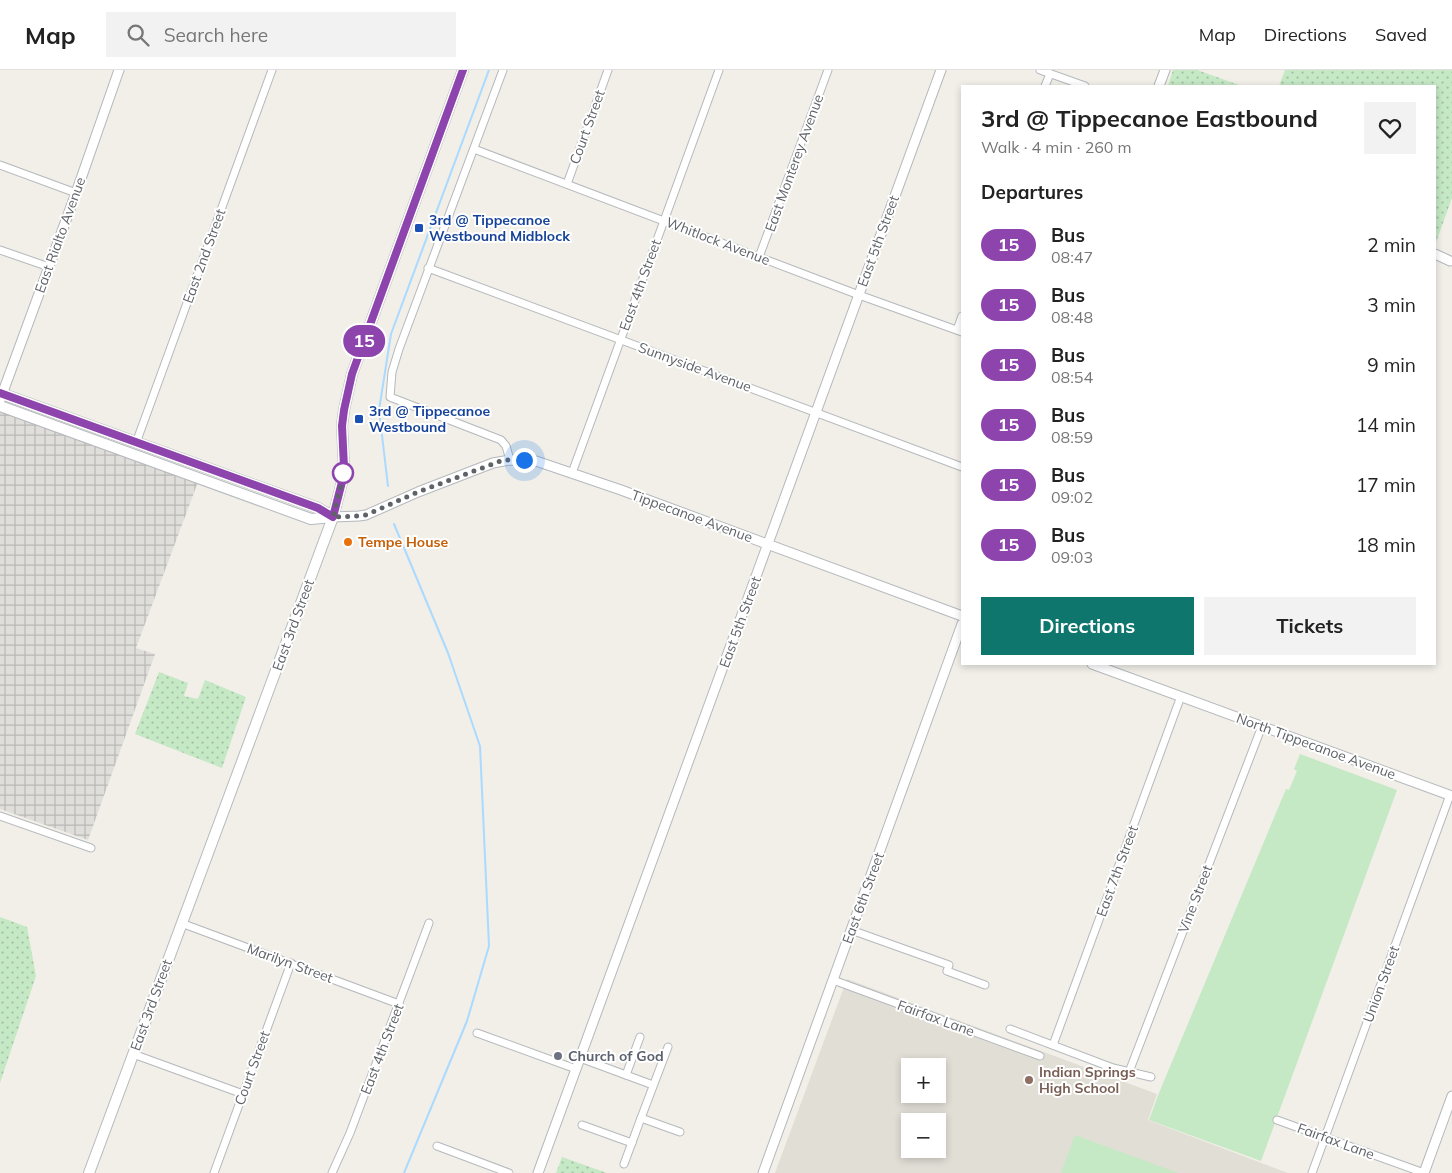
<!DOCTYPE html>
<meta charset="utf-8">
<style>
body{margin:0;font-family:Mulish,sans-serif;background:#f2f2f2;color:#222;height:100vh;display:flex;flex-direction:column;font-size:19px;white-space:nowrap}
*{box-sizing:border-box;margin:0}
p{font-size:16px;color:#767676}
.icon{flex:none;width:28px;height:28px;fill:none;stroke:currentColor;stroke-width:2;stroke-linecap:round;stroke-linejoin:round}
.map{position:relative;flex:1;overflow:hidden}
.sheet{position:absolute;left:961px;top:15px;width:475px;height:580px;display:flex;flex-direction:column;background:#fff;border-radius:0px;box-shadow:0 2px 8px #0003}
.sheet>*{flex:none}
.badge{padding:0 10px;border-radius:16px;font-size:18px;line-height:32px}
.fabs{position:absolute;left:901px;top:988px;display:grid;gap:10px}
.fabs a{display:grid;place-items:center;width:45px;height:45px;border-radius:0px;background:#fff;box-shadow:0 2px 8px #0003;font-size:25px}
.you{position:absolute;width:25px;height:25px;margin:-12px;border:4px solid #fff;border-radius:50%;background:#1a73e8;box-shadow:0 0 0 8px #1a73e833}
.map>.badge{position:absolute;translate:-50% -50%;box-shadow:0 0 0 2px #fff}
h2{padding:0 20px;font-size:19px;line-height:45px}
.round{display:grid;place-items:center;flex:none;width:52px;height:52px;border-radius:0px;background:#f2f2f2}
.overview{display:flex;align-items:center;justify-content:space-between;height:85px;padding:0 20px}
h1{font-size:24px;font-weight:700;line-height:38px}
.cta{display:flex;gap:10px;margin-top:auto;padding:10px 20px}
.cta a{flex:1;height:58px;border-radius:0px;background:#0f766e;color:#fff;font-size:20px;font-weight:700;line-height:58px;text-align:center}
.cta a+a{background:#f2f2f2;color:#222}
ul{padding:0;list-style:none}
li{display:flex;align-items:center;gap:15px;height:60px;padding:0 20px}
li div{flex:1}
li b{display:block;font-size:19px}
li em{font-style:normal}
li .badge{min-width:55px;font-weight:700;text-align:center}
header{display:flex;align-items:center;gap:30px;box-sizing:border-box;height:70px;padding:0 25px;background:#fff;border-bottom:1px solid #e0e0e0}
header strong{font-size:24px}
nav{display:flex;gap:28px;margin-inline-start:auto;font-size:18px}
.search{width:350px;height:45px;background:#f2f2f2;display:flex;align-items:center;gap:12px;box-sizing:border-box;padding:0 18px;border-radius:0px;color:#767676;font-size:19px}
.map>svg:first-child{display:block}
.industrial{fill:url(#industrial-grid)}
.education{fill:#e1ded6;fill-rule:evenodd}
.grass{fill:#c5e8c5}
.park{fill:url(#park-dots)}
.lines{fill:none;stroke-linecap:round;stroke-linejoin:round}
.stream{stroke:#aadaff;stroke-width:2}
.minor-casing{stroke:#b5b8bc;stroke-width:9}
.tertiary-casing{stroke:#b5b8bc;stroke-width:11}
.secondary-casing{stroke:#b6babf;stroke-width:12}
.minor{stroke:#fff;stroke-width:7}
.tertiary{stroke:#fff;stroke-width:9}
.secondary{stroke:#fff;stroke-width:10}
.line-casing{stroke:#fff;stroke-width:11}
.line{stroke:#8e44ad;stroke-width:8}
.walk{stroke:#5f6368;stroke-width:5;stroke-dasharray:0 9}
.transit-dot{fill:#1a4fb4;stroke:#fff;stroke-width:2}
.stop-dot{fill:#fff;stroke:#8e44ad;stroke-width:2.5}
.food-dot{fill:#e8710a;stroke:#fff;stroke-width:2}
.worship-dot{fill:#6b7280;stroke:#fff;stroke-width:2}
.education-dot{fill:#8d6e63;stroke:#fff;stroke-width:2}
.labels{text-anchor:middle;stroke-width:4;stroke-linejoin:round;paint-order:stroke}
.street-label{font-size:14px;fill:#5f6368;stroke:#fff}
.transit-label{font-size:14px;font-weight:bold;fill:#164399;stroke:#fff;text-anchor:start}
.food-label{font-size:14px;font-weight:bold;fill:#c56008;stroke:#fff;text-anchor:start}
.worship-label{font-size:14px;font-weight:bold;fill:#5b616d;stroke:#fff;text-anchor:start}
.education-label{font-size:14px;font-weight:bold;fill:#785e54;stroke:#fff;text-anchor:start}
</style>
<header>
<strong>Map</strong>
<div class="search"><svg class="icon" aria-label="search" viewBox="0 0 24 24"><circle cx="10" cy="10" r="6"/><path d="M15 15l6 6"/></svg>Search here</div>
<nav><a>Map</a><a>Directions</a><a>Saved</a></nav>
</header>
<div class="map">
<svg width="1452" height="1103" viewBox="0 0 1452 1103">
<defs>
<pattern id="industrial-grid" width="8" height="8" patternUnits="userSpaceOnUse" patternTransform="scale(1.25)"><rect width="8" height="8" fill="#e0deda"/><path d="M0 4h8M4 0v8" fill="none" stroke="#b9b8b5"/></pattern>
<pattern id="park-dots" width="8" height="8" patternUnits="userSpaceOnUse" patternTransform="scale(1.25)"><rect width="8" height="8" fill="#c5e8c5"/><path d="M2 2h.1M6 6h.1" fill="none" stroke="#a3c0a4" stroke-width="1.8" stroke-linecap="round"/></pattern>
</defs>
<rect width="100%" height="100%" fill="#f1efe8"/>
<polygon class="industrial" points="0,341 198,412 136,578 155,584 88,770 0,739"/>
<path class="education" d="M847 909 1157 1024 1148 1050 1288 1103H775ZM910 996H938V1024H910ZM910 1051H938V1079H910Z"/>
<g class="grass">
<polygon points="1300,684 1397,720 1261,1091 1149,1050 1159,1023 1286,719 1289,720 1297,701 1294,699"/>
<polygon points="1075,1065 1178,1103 1061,1103"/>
</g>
<g class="park">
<polygon points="1173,0 1197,0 1242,16 1168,16"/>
<polygon points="1285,0 1452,0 1452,128 1435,175 1435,16 1279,16"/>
<polygon points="159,602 188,613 184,626 198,629 205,610 246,627 222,698 135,664"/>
<polygon points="0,847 27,857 36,906 0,1013"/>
<polygon points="562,1087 607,1103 556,1103"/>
</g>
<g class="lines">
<g class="stream">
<polyline points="388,416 379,340 391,264 489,0"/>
<polyline points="394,454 448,583 480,676 489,876 467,951 404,1103"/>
</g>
<defs>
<g id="minor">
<polyline points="503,0 399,279 392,302 390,327 501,370 506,376 510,390"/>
<polyline points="1040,0 1085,16"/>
<polyline points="1045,16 1050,4"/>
<polyline points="474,79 859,225 962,262"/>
<polyline points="0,95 76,123"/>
<polyline points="567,114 608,0"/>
<polyline points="0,180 49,197"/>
<polyline points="759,187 828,0"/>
<polyline points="428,198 962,397"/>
<polyline points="957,260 962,246"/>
<polyline points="136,373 272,0"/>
<polyline points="572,403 719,0"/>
<polyline points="0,746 91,778"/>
<polyline points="181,853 399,934"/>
<polyline points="851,860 949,895 947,901 985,915"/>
<polyline points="833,910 1040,986"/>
<polyline points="1010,959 1113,998 1151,1007"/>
<polyline points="477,963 576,999"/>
<polyline points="1053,975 1181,626"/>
<polyline points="133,984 243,1024"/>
<polyline points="580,988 653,1015"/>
<polyline points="1129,1002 1262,656"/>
<polyline points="626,1005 640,967"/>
<polyline points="641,1048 668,977"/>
<polyline points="1277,1050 1424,1103"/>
<polyline points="582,1055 632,1073"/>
<polyline points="437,1076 509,1103"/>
<polyline points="624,1094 641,1048 680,1062"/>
<polyline points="214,1103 291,893"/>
<polyline points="332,1103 350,1063 429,853"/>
<polyline points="1312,1103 1450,725"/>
</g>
<g id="tertiary">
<polyline points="1159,16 1165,0"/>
<polyline points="1435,184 1450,191"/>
<polyline points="0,330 76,123 119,0"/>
<polyline points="333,447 359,446 366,445 418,422 493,393 510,390 536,391 621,420 962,546"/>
<polyline points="1092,594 1452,726"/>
<polyline points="538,1103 941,0"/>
<polyline points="763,1103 962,554"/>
<polyline points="1424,1103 1452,1026"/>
</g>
<g id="secondary">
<polyline points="0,323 318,438 333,447"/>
<polyline points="0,336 311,449 333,447"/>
<polyline points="89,1103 333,447 342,412 344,397 342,356 344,340 352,304 463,0"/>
</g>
</defs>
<use href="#minor" class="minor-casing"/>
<use href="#tertiary" class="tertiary-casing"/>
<use href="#secondary" class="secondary-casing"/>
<use href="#minor" class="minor"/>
<use href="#tertiary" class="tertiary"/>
<use href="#secondary" class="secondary"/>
</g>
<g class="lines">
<defs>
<polyline id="line" points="0,323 318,438 333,447 342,412 344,397 342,356 344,340 352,304 463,0"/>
</defs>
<use href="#line" class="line-casing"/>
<use href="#line" class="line"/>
<polyline class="walk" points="343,403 344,397 342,412 333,447 359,446 366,445 418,422 493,394 503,390 524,390"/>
</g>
<g class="transit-dot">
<rect x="414" y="153" width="10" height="10" rx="2.5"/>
<rect x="354" y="344" width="10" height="10" rx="2.5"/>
</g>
<circle class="stop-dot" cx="343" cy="403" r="10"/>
<circle class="food-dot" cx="348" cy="472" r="5"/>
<circle class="worship-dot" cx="558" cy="986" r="5"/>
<circle class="education-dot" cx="1029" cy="1010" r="5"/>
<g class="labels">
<g class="street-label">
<text transform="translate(587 57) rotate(-70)" y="5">Court Street</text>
<text transform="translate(794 93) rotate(-70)" y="5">East Monterey Avenue</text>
<text transform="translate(60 165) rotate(-70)" y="5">East Rialto Avenue</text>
<text transform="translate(718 171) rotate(21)" y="5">Whitlock Avenue</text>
<text transform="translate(878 171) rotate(-70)" y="5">East 5th Street</text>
<text transform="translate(204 186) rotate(-70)" y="5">East 2nd Street</text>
<text transform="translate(640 215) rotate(-70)" y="5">East 4th Street</text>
<text transform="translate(695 297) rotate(20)" y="5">Sunnyside Avenue</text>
<text transform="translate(692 446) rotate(20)" y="5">Tippecanoe Avenue</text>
<text transform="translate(740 552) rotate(-70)" y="5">East 5th Street</text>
<text transform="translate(293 555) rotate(-70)" y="5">East 3rd Street</text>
<text transform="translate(1316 676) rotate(20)" y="5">North Tippecanoe Avenue</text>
<text transform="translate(1117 801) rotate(-70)" y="5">East 7th Street</text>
<text transform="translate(863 828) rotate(-70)" y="5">East 6th Street</text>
<text transform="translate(1195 829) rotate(-69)" y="5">Vine Street</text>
<text transform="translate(290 893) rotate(20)" y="5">Marilyn Street</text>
<text transform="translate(1381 914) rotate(-70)" y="5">Union Street</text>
<text transform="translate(151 935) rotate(-70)" y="5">East 3rd Street</text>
<text transform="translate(936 948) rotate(20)" y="5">Fairfax Lane</text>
<text transform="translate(382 979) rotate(-69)" y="5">East 4th Street</text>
<text transform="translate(252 998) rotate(-70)" y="5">Court Street</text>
<text transform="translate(1336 1071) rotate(20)" y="5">Fairfax Lane</text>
</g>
<g class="transit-label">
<text x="429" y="155">3rd @ Tippecanoe<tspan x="429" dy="16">Westbound Midblock</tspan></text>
<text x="369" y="346">3rd @ Tippecanoe<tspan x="369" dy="16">Westbound</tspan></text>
</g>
<g class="food-label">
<text x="358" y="477">Tempe House</text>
</g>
<g class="worship-label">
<text x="568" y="991">Church of God</text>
</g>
<g class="education-label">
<text x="1039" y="1007">Indian Springs<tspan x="1039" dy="16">High School</tspan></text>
</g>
</g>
</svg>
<div class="fabs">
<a>+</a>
<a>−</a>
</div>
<div class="you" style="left:524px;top:390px"></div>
<b class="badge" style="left:364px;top:271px;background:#8e44ad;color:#fff">15</b>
<section class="sheet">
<div class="overview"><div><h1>3rd @ Tippecanoe Eastbound</h1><p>Walk · 4 min · 260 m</p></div><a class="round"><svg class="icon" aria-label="heart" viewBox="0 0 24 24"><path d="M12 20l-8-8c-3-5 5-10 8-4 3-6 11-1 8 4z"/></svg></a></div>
<h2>Departures</h2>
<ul>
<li><span class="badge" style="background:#8e44ad;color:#fff">15</span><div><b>Bus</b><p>08:47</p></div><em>2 min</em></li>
<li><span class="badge" style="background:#8e44ad;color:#fff">15</span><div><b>Bus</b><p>08:48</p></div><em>3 min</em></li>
<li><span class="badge" style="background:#8e44ad;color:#fff">15</span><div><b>Bus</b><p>08:54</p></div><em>9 min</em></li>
<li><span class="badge" style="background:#8e44ad;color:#fff">15</span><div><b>Bus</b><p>08:59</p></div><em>14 min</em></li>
<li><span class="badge" style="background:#8e44ad;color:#fff">15</span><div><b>Bus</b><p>09:02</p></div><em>17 min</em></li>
<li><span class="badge" style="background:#8e44ad;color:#fff">15</span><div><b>Bus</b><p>09:03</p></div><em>18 min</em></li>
</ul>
<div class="cta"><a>Directions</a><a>Tickets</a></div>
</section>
</div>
